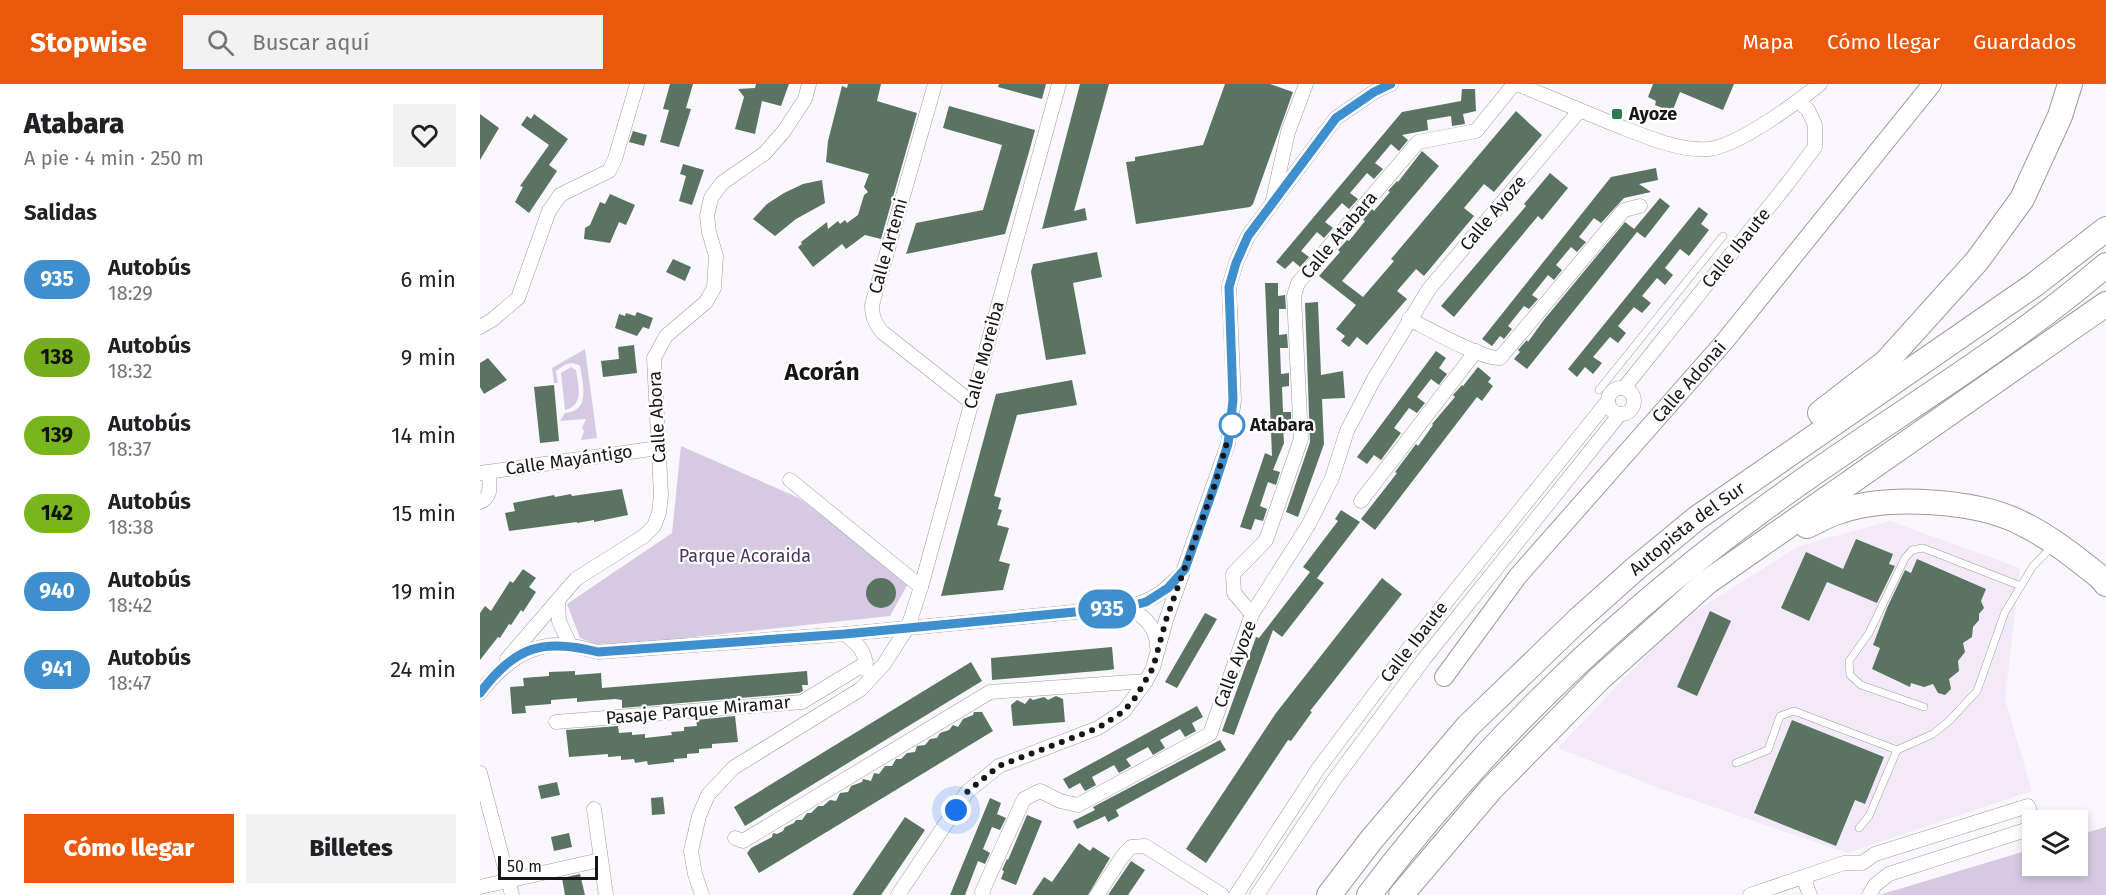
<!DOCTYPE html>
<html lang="es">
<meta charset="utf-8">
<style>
body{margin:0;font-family:"Fira Sans",sans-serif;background:#f2f2f2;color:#202124;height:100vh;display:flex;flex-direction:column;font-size:22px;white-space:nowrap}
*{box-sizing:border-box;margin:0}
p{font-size:20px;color:#757577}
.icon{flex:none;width:33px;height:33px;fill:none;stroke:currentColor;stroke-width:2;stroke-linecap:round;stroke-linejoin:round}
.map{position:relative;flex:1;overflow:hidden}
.drawer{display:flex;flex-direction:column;background:#fff;width:480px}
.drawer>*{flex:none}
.badge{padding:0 12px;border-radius:20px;font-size:21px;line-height:39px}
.tools{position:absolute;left:1542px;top:726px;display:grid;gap:12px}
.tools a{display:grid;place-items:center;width:66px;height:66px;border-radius:0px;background:#fff;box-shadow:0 3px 9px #0003;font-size:30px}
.scale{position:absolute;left:18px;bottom:15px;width:100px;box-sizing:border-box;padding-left:6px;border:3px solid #161518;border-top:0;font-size:16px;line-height:21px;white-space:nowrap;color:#161518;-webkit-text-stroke:4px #fff;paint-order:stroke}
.you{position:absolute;width:30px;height:30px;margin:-15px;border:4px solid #fff;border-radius:50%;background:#1a73e8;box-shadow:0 0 0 9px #1a73e833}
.map>.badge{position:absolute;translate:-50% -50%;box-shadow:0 0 0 3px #fff}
h2{padding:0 24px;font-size:22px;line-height:54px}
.round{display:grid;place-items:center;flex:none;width:63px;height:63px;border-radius:0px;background:#f2f2f2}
.summary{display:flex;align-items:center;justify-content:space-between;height:102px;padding:0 24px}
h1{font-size:28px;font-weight:800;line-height:45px}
.action{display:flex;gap:12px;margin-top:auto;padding:12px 24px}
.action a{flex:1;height:69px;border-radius:0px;background:#ea580c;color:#fff;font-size:24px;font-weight:800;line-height:69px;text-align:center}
.action a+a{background:#f2f2f2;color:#202124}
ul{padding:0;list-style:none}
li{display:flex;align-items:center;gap:18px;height:78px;padding:0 24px}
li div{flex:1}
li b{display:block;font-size:22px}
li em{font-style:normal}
li .badge{min-width:66px;font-weight:700;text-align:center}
header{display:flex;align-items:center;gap:36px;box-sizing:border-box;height:84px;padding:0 30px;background:#ea580c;color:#fff}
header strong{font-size:28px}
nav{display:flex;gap:33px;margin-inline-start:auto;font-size:21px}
.search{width:420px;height:54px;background:#f2f2f2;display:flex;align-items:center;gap:15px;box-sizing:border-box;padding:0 21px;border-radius:0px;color:#757577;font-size:22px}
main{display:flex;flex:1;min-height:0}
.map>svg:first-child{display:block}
.built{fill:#f2eaf9}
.green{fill:#d6cae2}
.building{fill:#5a7461}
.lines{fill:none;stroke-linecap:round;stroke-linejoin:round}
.lane-casing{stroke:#9d9aa1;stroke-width:8}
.street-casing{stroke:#9d9aa1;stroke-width:15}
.secondary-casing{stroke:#9d9aa1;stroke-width:20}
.highway-casing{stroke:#9d9aa1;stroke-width:26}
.lane{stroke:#fff;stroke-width:7}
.street{stroke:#fff;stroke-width:14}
.secondary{stroke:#fff;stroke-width:18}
.highway{stroke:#fff;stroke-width:24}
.line-casing{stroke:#fff;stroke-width:14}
.line{stroke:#3f8fcf;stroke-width:9}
.walk{stroke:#161518;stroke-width:6;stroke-dasharray:0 10.8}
.poi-dot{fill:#2c7c4d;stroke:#fff;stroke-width:2}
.stop-dot{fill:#fff;stroke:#3f8fcf;stroke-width:3}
.labels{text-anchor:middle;stroke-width:4.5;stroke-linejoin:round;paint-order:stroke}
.poi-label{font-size:18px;font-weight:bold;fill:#161518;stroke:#fff;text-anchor:start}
.street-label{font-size:18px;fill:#161518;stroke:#fff}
.stop-label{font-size:18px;font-weight:bold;fill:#161518;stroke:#fff;text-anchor:start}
.park-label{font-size:18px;fill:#49345c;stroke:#fff}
.district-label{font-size:24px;font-weight:bold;fill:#161518;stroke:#fff}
</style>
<header>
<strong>Stopwise</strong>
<div class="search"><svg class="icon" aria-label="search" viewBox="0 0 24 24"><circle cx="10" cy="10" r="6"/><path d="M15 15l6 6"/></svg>Buscar aquí</div>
<nav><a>Mapa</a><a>Cómo llegar</a><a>Guardados</a></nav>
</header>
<main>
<section class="drawer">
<div class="summary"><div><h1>Atabara</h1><p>A pie · 4 min · 250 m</p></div><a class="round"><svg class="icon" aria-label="heart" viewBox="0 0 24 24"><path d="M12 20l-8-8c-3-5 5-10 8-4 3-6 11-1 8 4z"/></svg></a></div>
<h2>Salidas</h2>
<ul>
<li><span class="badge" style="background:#3f8fcf;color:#fff">935</span><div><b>Autobús</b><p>18:29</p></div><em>6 min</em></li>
<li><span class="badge" style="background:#75ad1c;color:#111">138</span><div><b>Autobús</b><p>18:32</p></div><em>9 min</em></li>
<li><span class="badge" style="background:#79b51d;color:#111">139</span><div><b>Autobús</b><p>18:37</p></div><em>14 min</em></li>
<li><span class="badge" style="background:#79b51d;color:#111">142</span><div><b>Autobús</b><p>18:38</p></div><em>15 min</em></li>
<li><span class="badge" style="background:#3f8fcf;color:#fff">940</span><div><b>Autobús</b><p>18:42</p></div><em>19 min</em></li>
<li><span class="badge" style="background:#3f8fcf;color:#fff">941</span><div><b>Autobús</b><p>18:47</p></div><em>24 min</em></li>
</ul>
<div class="action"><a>Cómo llegar</a><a>Billetes</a></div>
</section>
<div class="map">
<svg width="1626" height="811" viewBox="0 0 1626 811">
<rect width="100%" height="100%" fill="#faf6fe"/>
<polygon class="built" points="1410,437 1540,484 1525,615 1552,707 1367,769 1181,705 1078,664 1198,538 1319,462"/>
<g class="green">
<path d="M105 265 117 354 101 356 104 347 102 344 106 335 80 337 85 329C111 327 103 301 100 282 90 276 85 281 76 287L78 299H74L72 284Z"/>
<path d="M91 283 96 286C98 302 105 321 85 326L81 289Z"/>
<polygon points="201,362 319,414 429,498 410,532 122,563 100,554 87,520 192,449"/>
<polygon points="1626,743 1626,811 1399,811 1552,765 1552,782 1598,782 1598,751"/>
</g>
<g class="building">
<polygon points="190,0 213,0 206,24 211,25 199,63 180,58 189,26 183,25"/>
<polygon points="276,0 309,0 301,22 282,17 275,50 255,45 264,13 258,5 275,4"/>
<polygon points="368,0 401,0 397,17 437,29 401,155 385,151 366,165 362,160 333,183 318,163 322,160 321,158 347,138 348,145 358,137 360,140 365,136 367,139 378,131 384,111 388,108 384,103 389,90 346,78 348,57 362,2 367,4"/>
<polygon points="519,0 566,0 562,15 518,3"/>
<polygon points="600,0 629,0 594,127 605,124 607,136 562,145"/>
<polygon points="745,0 790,0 813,8 773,120 770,123 656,140 646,78 655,77 655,73 723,61"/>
<polygon points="1173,0 1254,0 1243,26 1200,8 1192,28 1175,21 1176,17 1168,13"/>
<polygon points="982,5 995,5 996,27 983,30 985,40 972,42 971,32 947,36 948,46 922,51 928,56 919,67 911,60 895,79 903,85 894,95 887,89 870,109 878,115 869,125 862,119 845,138 853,144 844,154 837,148 821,167 829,173 820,183 813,177 805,185 796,178 922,28 981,17"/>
<polygon points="469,22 555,46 549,68 525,150 426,170 436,139 503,126 522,61 463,44"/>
<polygon points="1036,27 1062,51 1014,108 1004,100 984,124 994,132 944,192 936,185 917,207 927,215 887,261 877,253 869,263 861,257 865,252 856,245 876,221 839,192 860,168 858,166 867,156 869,157 885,137 883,136 892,125 894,127 910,108 908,107 917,97 918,98 942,67 959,82 862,197 883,213 914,177 911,175"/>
<polygon points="0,30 19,44 0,76"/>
<polygon points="54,30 88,55 69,81 77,87 49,129 35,118 43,103 40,102 69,61 41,41 47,32 51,35"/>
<polygon points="153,47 167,51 164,62 149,58"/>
<polygon points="203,80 224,86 212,121 199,117 206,92 200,90"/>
<polygon points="1176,84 1178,96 1159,100 1171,108 1144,114 1121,139 1114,134 1099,153 1106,158 1097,168 1091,163 1076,181 1082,186 1074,196 1068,191 1052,211 1058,215 1049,225 1044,222 1028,242 1032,245 1024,255 1020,252 1012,262 1002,255 1131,93"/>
<polygon points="1070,89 1088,104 1062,136 1058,132 974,233 961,222 1046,122 1044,120"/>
<polygon points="342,96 345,119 316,135 295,152 273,135 287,120 304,109 323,100"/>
<polygon points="130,110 155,121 146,141 139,138 130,159 104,155 105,144 110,141 120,118 125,120"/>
<polygon points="1180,114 1190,122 1165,154 1157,148 1047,285 1034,275 1040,268 1038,266 1047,256 1048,258 1063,237 1145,138 1154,145"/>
<polygon points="1219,123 1228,130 1221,140 1229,146 1209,172 1200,165 1185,184 1193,191 1185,201 1177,194 1162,212 1171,219 1162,229 1154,223 1138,242 1146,249 1138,259 1130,253 1113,273 1122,279 1113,290 1105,283 1097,293 1088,285"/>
<polygon points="617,168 622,193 593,199 606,270 566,276 551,188 553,180"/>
<polygon points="193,175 211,183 205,197 186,188"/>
<polygon points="785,199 798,199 798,212 805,211 806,225 799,225 799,251 807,250 808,264 800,264 801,290 809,289 809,302 802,303 803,328 811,328 811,341 803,342 804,359 793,386 800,388 796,401 788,398 780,422 787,425 783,437 775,435 771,446 760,443 785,369 792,372"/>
<polygon points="838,218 841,291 863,287 865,314 842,315 844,360 818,433 806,428 830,358 825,219"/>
<polygon points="157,228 173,234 169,245 163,243 157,252 135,244 139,230 145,232 146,229 155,232"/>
<polygon points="154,261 157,289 123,293 121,277 139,275 138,263"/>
<polygon points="956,267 966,274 959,284 967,290 959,301 951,295 937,313 945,319 937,329 929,324 914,344 921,349 901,376 894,371 887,380 877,373"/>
<polygon points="8,274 27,296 4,310 0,303 0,279"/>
<polygon points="998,283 1011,294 1008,298 1013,302 1002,317 997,313 895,446 881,435 917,389 915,388 936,360 938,362 953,341 952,340 975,313 973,311 982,301 983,302"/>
<polygon points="592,296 597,321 537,331 514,412 521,414 518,425 522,426 517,441 529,444 519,477 530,480 523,506 461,512 516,310"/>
<polygon points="74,301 79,357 60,359 54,303"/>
<polygon points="142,405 148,431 114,438 114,436 97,439 97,438 29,447 25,429 35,427 33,419 74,411 75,413 91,410 92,412"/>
<polygon points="861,426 880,438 837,494 844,499 802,553 793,546 754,651 742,647 776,553 779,554 830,488 823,483 858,437 855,435"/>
<polygon points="1376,455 1413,470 1409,480 1415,482 1397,519 1347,498 1329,537 1301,524 1326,468 1363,485"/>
<polygon points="1437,475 1506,505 1501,517 1504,524 1499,530 1499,536 1493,543 1492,553 1483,559 1485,568 1478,577 1479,587 1469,595 1471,605 1465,611 1458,609 1453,600 1444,603 1431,599 1430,603 1392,585 1400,564 1393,561 1407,524 1425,486 1431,489"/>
<polygon points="43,485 56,494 49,503 56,508 43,528 41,526 31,541 29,540 20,554 18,553 0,576 0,529 5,522 11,527 30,497 33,499"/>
<circle cx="401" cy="509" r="15"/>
<polygon points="902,494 922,510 830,627 832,628 811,657 808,656 726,779 706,765 796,629"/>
<polygon points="1230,527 1251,537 1217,612 1197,603"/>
<polygon points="725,529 737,535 697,604 685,598"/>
<polygon points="632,563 634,585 629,586 512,596 511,574"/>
<polygon points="491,578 502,597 265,742 254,723"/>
<polygon points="95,587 95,591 121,589 122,604 327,587 328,601 322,601 323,607 319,609 142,624 142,616 135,615 97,618 97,614 71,616 71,620 45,622 46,629 32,630 30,603 44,602 43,594 69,592 69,588"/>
<polygon points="576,612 583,615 585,638 533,642 531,621 537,616 545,620 550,614 553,616 564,613 568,616"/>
<polygon points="717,622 723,633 712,639 716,647 705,653 700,645 680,656 685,664 673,671 668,663 646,675 651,682 639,689 634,681 612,693 616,701 605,707 600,699 589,705 583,695"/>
<polygon points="494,628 502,628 513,647 279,789 267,769 271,764 292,753 293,749 297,750 303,747 305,743 314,739 316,736 322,736 327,729 331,729 338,722 343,722 350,716 356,717 360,709 368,708 371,702 382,698 383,695 391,697 394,689 399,690 405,682 412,682 416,675 421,675 427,669 435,668 437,662 445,661 450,655 457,654 460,649 469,646 473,641 478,643 483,635 493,631"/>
<polygon points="255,632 258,658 232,660 232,664 219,665 219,669 207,670 207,674 194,675 194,678 168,681 167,677 155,679 154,675 141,676 141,672 128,673 128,670 89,673 86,646 138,642 139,649 152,648 152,651 165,650 165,654 192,651 191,648 204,647 204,643 217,642 216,636"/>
<polygon points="1312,636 1404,673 1385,720 1375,716 1356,762 1274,729"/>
<polygon points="740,656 746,666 636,726 639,732 628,738 625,732 597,745 593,737 615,726 613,723"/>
<polygon points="77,698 80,711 61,715 58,702"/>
<polygon points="183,713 185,730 172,731 171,714"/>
<polygon points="510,714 521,719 517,730 526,734 520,746 512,743 503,765 510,769 505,780 498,777 485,811 470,811"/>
<polygon points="547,731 562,737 536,801 521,795 524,787 522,786 527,775 528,776"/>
<polygon points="425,733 445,746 401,811 372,811"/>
<polygon points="89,749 92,763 74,767 71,753"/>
<polygon points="599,759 610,767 613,763 630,774 608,811 552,811 564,793 572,798"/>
<polygon points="651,777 665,786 648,811 628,811"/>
<polygon points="100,790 105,811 85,811 82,794"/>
</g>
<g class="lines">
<defs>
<g id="lane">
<polyline points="1119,306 1243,152"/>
<polyline points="1444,623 1381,601 1370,591 1369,577 1389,549 1425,474 1432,466 1443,464 1541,502"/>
<polyline points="1256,679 1288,666 1300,632 1314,627 1417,666 1453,650 1469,637 1497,607 1525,528 1553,482 1572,463"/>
<polyline points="1379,744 1389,732 1417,666"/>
</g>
<g id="street">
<path d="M455 0 392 221C392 233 395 239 402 248L491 318"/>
<path d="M1037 0C1070 14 1103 27 1136 41 1162 51 1200 68 1229 65 1258 62 1316 19 1340 0"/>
<polyline points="793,116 808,48 826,0"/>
<path d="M929 235C947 244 1003 276 1020 274L1144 126 1160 122"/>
<polyline points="0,243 12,236 38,214 69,127 80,111 129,87 135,75 157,0"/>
<polyline points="1144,304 1308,99 1335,63 1335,41 1328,26 1318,17"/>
<circle cx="1141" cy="317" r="13"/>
<polyline points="0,389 178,364"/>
<polyline points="310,396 441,503"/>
<polyline points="881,417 996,267"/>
<path d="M0 418C13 413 9 399 9 388"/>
<polyline points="78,516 79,537 90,561"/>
<path d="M647 523C664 532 677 543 677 563"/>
<polyline points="772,530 754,509 753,490 786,456 821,355 814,212 818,199 938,58 996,47 1034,0"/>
<path d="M365 550C376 559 388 568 385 585"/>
<polyline points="27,575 96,495 164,452 174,442 179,429 181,411 174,274 186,252 226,218 234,204 236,172 229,148 227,132 231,114 242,99 285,69 304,47 325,15 329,0"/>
<path d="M0 609C22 580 52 556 91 562 100 563 109 566 118 568L365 550 647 523C671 517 683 509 700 491"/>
<polyline points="76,638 322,618 386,579"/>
<polyline points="0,689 32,811"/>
<polyline points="114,725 126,811"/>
<polyline points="255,754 263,757 510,608 666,597"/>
<polyline points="1327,792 1326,801 1330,811"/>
<polyline points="0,803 120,776"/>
<polyline points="222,811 215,790 211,767 219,732 228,711 253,684 381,605 404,580 428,543 441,503 579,0"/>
<polyline points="418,811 487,708 519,682 618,644 644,627 666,597 673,584 686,536 748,360 754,316 749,203 756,179 768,152 856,34 894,8 911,0"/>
<polyline points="503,811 502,808 544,715 560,707 580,717 598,721 730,650 772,530 829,440 852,394 867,347 894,295 949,205 1100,26"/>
<polyline points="617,811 642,773 651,763 665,762 742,811"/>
<polyline points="756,811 838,685 929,564 1128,317"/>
<polyline points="777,811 854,696 944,575 1140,330"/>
<polyline points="1270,811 1364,779 1382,779 1395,770 1548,722 1553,736"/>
<polyline points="1389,811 1395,801 1409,790 1552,744"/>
</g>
<g id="secondary">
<path id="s1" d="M964 593 1038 492 1245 257 1452 0"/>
</g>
<g id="highway">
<polyline points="1340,329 1406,278 1497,177 1542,115 1580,32 1590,0"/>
<path d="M1327 442C1338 437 1349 430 1361 427 1408 411 1496 416 1541 439 1570 453 1595 473 1620 493L1626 500"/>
<path id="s2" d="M849 811 892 755 988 642 1099 535 1155 485 1217 434 1554 201 1626 145"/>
<path d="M889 811C1006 656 1149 521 1307 408 1413 332 1527 266 1626 181"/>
<polyline points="921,811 1011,705 1119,595 1226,499 1626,220"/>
</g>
</defs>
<use href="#lane" class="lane-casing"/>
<use href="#street" class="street-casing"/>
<use href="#secondary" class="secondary-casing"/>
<use href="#highway" class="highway-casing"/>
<use href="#lane" class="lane"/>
<use href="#street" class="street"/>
<use href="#secondary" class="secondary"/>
<use href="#highway" class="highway"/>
</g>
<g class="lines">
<defs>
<path id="line" d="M0 609C35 562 63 554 118 568L365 550 647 523 666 518 688 504 705 485 735 400 748 360 753 316 749 203 756 179 768 152 856 34 894 8 911 0"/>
</defs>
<use href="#line" class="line-casing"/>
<use href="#line" class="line"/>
<polyline class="walk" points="476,726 487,708 519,682 618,644 644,627 655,614 673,584 686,536 735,400 752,341"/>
</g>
<rect class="poi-dot" x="1131" y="24" width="12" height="12" rx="3"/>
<circle class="stop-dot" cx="752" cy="341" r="12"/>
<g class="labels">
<g class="poi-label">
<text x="1149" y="36">Ayoze</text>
</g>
<g class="street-label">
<text transform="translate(1013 129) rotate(-50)" y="6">Calle Ayoze</text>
<text transform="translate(859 151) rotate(-50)" y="6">Calle Atabara</text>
<text transform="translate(408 162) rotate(-74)" y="6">Calle Artemi</text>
<text transform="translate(1256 164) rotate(-51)" y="6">Calle Ibaute</text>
<text transform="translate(504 271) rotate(-75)" y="6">Calle Moreiba</text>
<text dy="6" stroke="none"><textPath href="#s1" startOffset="384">Calle Adonai</textPath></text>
<text transform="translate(177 333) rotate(-93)" y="6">Calle Abora</text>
<text transform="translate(89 376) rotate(-8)" y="6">Calle Mayántigo</text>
<text dy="6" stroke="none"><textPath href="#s2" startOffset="514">Autopista del Sur</textPath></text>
<text transform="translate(934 558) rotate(-52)" y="6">Calle Ibaute</text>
<text transform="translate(755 580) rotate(-70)" y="6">Calle Ayoze</text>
<text transform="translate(218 626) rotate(-5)" y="6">Pasaje Parque Miramar</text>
</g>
<g class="stop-label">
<text x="770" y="347">Atabara</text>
</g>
<g class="park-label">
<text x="265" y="478">Parque Acoraida</text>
</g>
<g class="district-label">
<text x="342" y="296">Acorán</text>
</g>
</g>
</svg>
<div class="tools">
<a><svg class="icon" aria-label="layers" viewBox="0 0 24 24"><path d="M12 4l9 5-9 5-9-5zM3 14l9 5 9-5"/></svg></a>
</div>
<div class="scale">50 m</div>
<div class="you" style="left:476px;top:726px"></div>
<b class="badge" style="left:627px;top:525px;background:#3f8fcf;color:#fff">935</b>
</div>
</main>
